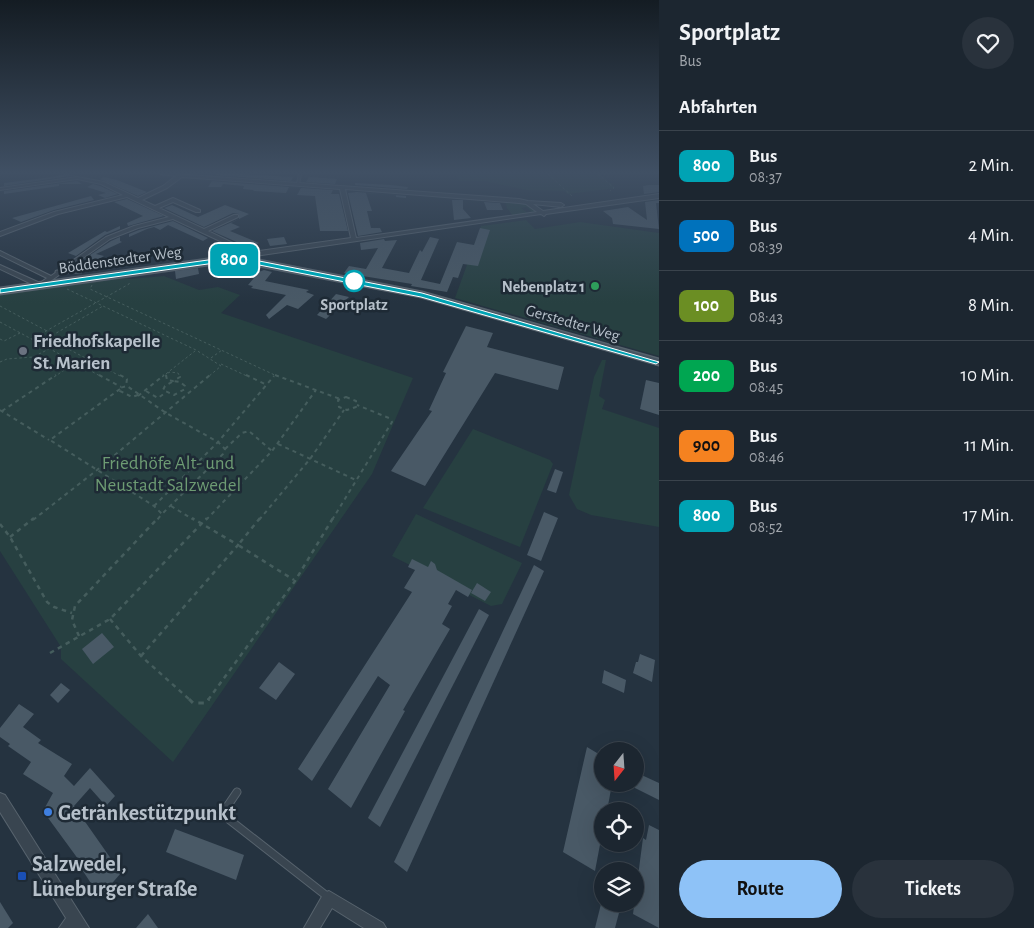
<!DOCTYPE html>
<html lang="de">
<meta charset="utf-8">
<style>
body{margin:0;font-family:"Alegreya Sans",sans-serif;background:#29323c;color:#f1f3f6;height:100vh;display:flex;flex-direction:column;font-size:19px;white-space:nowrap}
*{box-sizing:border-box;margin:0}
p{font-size:16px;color:#a0a5ab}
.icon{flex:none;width:28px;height:28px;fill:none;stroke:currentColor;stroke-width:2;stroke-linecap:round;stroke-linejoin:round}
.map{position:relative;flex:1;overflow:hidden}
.panel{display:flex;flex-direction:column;background:#1c2630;width:375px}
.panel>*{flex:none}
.badge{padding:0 10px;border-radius:8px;font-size:18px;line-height:32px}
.needle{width:32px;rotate:197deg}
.buttons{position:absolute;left:594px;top:742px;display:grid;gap:10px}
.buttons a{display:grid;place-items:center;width:50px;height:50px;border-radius:50%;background:#1c2630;box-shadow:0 5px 20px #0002,0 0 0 1px #3a434c;font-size:25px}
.map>.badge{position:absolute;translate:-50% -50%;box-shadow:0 0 0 2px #fff}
h2{padding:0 20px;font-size:19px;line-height:45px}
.round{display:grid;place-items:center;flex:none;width:52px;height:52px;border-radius:26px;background:#29323c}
.summary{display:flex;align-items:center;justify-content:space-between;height:85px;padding:0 20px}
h1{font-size:24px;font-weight:700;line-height:38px}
.action{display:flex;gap:10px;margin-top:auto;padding:10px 20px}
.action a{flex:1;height:58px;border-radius:30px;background:#8ec2f7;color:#111;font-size:20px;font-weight:700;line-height:58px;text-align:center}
.action a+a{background:#29323c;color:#f1f3f6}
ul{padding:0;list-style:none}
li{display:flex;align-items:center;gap:15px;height:70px;padding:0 20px;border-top:1px solid #3a434c}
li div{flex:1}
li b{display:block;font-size:19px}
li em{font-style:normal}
li .badge{min-width:55px;font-weight:700;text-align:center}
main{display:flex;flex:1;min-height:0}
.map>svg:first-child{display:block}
.green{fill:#274041}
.building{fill:#495966}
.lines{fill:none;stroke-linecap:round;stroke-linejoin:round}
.lane-far2-casing{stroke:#57636d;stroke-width:4}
.lane-far1-casing{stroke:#57636d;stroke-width:5}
.lane-casing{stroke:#57636d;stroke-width:9}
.street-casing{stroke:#57636d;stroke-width:2}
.secondary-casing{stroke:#57636d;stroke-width:3}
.path-far3{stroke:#455d5d;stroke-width:1;stroke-dasharray:2.5 2.5;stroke-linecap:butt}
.path-far2{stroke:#455d5d;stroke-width:2;stroke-dasharray:4 4;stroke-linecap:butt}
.path-far1{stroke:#455d5d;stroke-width:2.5;stroke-dasharray:4.5 4.5;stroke-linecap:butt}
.path{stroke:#455d5d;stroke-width:3;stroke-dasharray:5.5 5.5;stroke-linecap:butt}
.lane-far2{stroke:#394550;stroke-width:2.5}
.lane-far1{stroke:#394550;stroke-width:3}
.lane{stroke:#394550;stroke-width:7}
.street{fill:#394550;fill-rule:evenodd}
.secondary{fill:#475562;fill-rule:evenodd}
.line{fill:#00a3b4;stroke:#fff}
.stop-dot{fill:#fff;stroke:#00a3b4;stroke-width:2.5}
.leisure-dot{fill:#2e9e5b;stroke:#1e2a35;stroke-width:2}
.worship-dot{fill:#6b7280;stroke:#1e2a35;stroke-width:2}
.shop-dot{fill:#3f7fe0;stroke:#1e2a35;stroke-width:2}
.transit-dot{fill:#1a4fb4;stroke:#1e2a35;stroke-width:2}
.labels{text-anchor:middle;stroke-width:5;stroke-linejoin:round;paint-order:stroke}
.far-street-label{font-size:16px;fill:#b6c0ca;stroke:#1e2a35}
.far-poi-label{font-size:16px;font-weight:bold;fill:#b6c0ca;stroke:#1e2a35;text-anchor:end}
.far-stop-label{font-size:16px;font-weight:bold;fill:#b6c0ca;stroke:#1e2a35}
.poi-label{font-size:19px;font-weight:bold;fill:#b6c0ca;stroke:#1e2a35;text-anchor:start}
.park-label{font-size:19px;fill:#6d9b73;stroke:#1e2a35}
.near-poi-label{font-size:22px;font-weight:bold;fill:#b6c0ca;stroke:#1e2a35;text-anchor:start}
</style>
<main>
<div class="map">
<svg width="659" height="928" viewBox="0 0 659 928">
<rect width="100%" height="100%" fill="#253340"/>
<g class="green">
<polygon points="456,174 630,174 601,175 616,188 568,194 564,191 526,190 485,181 460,181"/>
<polygon points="505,201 524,203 537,209 537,213 532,213 527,207 521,208 529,214 513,216 507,208"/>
<polygon points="526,220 535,229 580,222 659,233 659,356 455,298 481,226"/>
<polygon points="164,276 199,290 218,287 240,295 221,313 413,378 372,474 173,762 61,659 61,647 0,551 0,295 125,278 130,279"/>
<polygon points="602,360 606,360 599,396 605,400 602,409 659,428 659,527 591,515 577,509 569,495 594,377"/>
<polygon points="473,429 550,460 553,464 520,547 423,508"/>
<polygon points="416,514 522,563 502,604 491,606 392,556"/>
</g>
<g class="building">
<polygon points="66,174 76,175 4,186 4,183 52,177"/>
<polygon points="217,174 242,174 293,177 291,181 216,175"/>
<polygon points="104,177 117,180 147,192 138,196 100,179"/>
<polygon points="309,177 325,178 337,179 335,184 306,182"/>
<polygon points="77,181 82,184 59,184 59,186 4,194 4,191"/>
<polygon points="212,181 289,187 286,193 253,191 254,190 243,189 244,186 223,184 221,187 208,187"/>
<polygon points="355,183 391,185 408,187 407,189 355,185"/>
<polygon points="93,184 100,186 118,194 105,198 98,195 106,193 87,187"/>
<polygon points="649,185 659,185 659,192 644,194 643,186"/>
<polygon points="301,188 333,190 331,194 339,194 348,231 320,231 315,196 297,195"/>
<polygon points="357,192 406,196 406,198 396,197 396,195 366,193 372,211 367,211 371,228 380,228 382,232 358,236 348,193"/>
<polygon points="91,196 94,200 54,210 21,222 12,218"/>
<polygon points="127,199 164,216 128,226 127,223 143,216 114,202"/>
<polygon points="452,200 463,200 463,209 471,218 454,220"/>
<polygon points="659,200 659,203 656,203 659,229 613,224 612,218 603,211 628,207 647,220 645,202"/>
<polygon points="484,202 500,203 503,210 487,210"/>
<polygon points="172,205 198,217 225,205 249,214 231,223 240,227 230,231 259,243 250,248 212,231 239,219 239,214 233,213 204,227 164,208"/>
<polygon points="173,221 208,238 203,241 168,225 160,230 154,227 147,229 129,237 129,234 139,230"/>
<polygon points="120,226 120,229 105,235 76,256 68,253 105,231 107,232"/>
<polygon points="480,228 490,230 478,266 463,264 458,278 453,277 447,292 411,286 412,284 344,273 349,266 366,269 378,248 361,250 360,243 384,239 385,241 397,240 382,268 409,273 420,250 422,252 430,237 439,239 421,280 440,284 457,242 474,245"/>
<polygon points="120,237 120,241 122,242 96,254 104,256 94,262 84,259 111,241"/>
<polygon points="284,237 287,244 270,246 267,239"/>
<polygon points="198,268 199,274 176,279 175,271"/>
<polygon points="264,270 272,272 265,281 309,290 306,292 314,295 298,309 287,305 269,319 266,315 286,295 251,288 253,286 248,285 254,278 245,277"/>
<polygon points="336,294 349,297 326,319 317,315"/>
<polygon points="466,326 493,333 487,347 564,367 558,390 495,373 425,486 391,471 432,411 429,410 446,373 443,372"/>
<polygon points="646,380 659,383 659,415 640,409"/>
<polygon points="555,469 563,472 556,493 547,490"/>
<polygon points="544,512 558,518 541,561 527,555"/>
<polygon points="412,559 428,567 431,561 435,564 437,570 472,590 468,597 456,590 448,604 452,606 442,624 450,629 403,710 405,711 351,808 328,789 390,685 378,676 312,781 298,769 412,592 404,588 415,570 408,567"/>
<polygon points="534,565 544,571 407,872 394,862"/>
<polygon points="477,583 491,592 485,601 471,593"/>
<polygon points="479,609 489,615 380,827 368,818"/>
<polygon points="102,633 114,647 93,664 82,649"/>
<polygon points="640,654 655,660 652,682 633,673 636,662 638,662"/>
<polygon points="279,662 295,674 276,700 259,688"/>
<polygon points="604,670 626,680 624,693 602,683"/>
<polygon points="61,683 70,690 58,703 50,695"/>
<polygon points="19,704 34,714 23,727 41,740 38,743 72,764 64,776 74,786 90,768 115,796 106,806 90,788 74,806 121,873 100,897 79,865 81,863 43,811 53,793 23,774 31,762 8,746 10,744 0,737 0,728"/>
<polygon points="587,747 602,756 602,784 612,784 607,811 602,811 602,834 595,871 563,852"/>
<polygon points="635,772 659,783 659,800 635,788"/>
<polygon points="649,825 659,830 659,928 633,914 643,838 646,840"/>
<polygon points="175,829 244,855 236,880 166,852"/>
<polygon points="0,902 13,923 8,928 0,928"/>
<polygon points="601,904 612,904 620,909 615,928 595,928"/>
<polygon points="148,914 158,928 136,928"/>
</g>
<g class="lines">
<defs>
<polyline id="lane-far2" points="298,184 300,174"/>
<polyline id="lane-far1" points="57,272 80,271"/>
<polyline id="lane" points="237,792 222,814 328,897"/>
<g id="street">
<path d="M160 174H175L519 199 528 201 561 203 564 205 561 207 533 204 543 211 659 194V198L546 214 544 216 541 214 255 256 244 262 241 260 245 257 235 248 173 219 138 228 110 239 42 287H38L0 269V265L40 283 47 278 0 255V251L51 276 106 237 134 226 169 217 127 197 58 214 0 236V232L54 212 123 195 101 184 77 179 0 190V188L77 177 104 182 138 198 163 186 176 176ZM182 177 340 189 351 238 253 252 249 254 239 246 208 231 238 217V215H234L204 229 159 208 173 202 196 212H200V210L173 198 155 206 142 200 167 188ZM345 189 519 203 526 204 537 212 356 238Z"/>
<polygon points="0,793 5,795 89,928 59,928 66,918 0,812"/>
<polygon points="329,891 383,923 386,928 364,928 332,908 320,928 304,928 324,893"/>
</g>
<polygon id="secondary" points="244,257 422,292 659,359 659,365 421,297 244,263 215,264 0,294 0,288 215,258"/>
</defs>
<use href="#lane-far2" class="lane-far2-casing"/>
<use href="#lane-far1" class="lane-far1-casing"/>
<use href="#lane" class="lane-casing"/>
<use href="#street" class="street-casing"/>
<use href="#secondary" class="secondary-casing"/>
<g class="path-far3">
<polyline points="548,174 572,196"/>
<polyline points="598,174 614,188 610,191"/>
<polyline points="598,174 611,174"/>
<polyline points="92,285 90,289 279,377"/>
<polyline points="67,289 196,350 221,366 208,377"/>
<polyline points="0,306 47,331"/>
<polyline points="0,322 102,377"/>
<polyline points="47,338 122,377"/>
<polyline points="0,339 4,341 20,333"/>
<polyline points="32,339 129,284 130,281"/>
<polyline points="39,343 103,306"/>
<polyline points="211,358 222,350"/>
<polyline points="0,362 7,359 33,357 49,349"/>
<polyline points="221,364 249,377"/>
<polyline points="54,377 84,357"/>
<polyline points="162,377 195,351"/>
<polyline points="166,377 166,374 170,372 178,373 180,377"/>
</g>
<g class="path-far2">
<polyline points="99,375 121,387"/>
<polyline points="120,375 127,379 126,386"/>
<polyline points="166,375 167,380 173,381 180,377 179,375"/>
<polyline points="246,375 267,385"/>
<polyline points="275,375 340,399"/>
<polyline points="172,382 165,386 163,390 174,395 185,389 185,386 180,382 173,381"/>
<polyline points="120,389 50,440 154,506 162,514 157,520"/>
<polyline points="146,391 158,398 165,393"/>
<polyline points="138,395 132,397 120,391 120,388 127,386 166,413 218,442 225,449 223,454 162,514"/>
<polyline points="138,396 164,375"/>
<polygon points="346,397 356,401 356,407 347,410 339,407 338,400"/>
<polyline points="0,410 49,440"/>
<polyline points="2,411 56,375"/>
<polyline points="278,444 358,481"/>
<polyline points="225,449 242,433 249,431 272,451"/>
<polyline points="154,506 218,442 274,376"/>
<polyline points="171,506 194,520"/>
<polyline points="33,520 97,470 210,375"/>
<polyline points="206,520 272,451 316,390"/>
<polyline points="259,520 310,459 344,410"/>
<polyline points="332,520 392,422 389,418 357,405"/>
</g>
<g class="path-far1">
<polyline points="260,518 238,545 294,580"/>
<polyline points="0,524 10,537 47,602 54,607 72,613"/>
<polyline points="10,537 34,518"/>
<polyline points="110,619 141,656 190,700"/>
<polyline points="79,636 72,620 75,606 158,518"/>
<polyline points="50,653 110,619 207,518"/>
<polyline points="141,656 238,545 192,518"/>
<polyline points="208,700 295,581 333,518"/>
</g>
<polyline class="path" points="189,699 193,703 206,703 209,699"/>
<use href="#lane-far2" class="lane-far2"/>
<use href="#lane-far1" class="lane-far1"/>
<use href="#lane" class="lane"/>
<use href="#street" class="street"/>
<use href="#secondary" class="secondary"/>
</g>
<linearGradient id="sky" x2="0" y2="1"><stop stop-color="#141c23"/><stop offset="0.57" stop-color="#405064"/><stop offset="1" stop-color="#405064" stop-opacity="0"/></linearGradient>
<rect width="659" height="303" fill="url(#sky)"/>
<polygon class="line" points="244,258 422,293 659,362 656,364 421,297 244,262 215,263 0,293 0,289 215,259"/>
<circle class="stop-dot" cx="354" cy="281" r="10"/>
<circle class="leisure-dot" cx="595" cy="286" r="5"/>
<circle class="worship-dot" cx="23" cy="351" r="5"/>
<circle class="shop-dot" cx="48" cy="812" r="5"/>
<rect class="transit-dot" x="17" y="871" width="10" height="10" rx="2.5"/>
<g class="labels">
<g class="far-street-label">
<text transform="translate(120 259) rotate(-8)" y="6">Böddenstedter Weg</text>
<text transform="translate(573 322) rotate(16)" y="6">Gerstedter Weg</text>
</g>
<g class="far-poi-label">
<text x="585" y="292">Nebenplatz 1</text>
</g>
<g class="far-stop-label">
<text x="354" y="310">Sportplatz</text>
</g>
<g class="poi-label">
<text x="33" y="347">Friedhofskapelle<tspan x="33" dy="22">St. Marien</tspan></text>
</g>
<g class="park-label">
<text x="168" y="469">Friedhöfe Alt- und<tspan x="168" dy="22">Neustadt Salzwedel</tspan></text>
</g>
<g class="near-poi-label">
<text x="58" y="820">Getränkestützpunkt</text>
<text x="32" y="871">Salzwedel,<tspan x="32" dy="25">Lüneburger Straße</tspan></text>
</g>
</g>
</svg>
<div class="buttons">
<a><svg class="needle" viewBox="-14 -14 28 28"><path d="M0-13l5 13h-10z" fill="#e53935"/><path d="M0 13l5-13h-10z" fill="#a0a5ab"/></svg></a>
<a><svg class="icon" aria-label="locate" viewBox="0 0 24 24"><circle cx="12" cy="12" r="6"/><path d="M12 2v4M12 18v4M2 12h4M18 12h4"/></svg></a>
<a><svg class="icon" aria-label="layers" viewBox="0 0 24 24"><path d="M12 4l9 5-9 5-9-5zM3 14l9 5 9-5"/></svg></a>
</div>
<b class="badge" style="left:234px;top:260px;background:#00a3b4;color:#fff">800</b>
</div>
<section class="panel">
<div class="summary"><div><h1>Sportplatz</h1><p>Bus</p></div><a class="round"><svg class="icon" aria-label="heart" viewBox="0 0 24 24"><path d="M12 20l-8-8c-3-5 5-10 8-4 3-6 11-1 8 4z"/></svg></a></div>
<h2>Abfahrten</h2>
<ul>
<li><span class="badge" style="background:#00a3b4;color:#fff">800</span><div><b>Bus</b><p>08:37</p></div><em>2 Min.</em></li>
<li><span class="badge" style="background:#0072bc;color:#fff">500</span><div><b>Bus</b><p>08:39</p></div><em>4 Min.</em></li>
<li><span class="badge" style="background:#6b8e23;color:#fff">100</span><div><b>Bus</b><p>08:43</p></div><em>8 Min.</em></li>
<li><span class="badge" style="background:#00a651;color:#fff">200</span><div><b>Bus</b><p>08:45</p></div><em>10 Min.</em></li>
<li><span class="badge" style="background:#f58220;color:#111">900</span><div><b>Bus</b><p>08:46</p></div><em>11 Min.</em></li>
<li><span class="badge" style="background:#00a3b4;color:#fff">800</span><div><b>Bus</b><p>08:52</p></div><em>17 Min.</em></li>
</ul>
<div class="action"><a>Route</a><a>Tickets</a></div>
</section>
</main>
